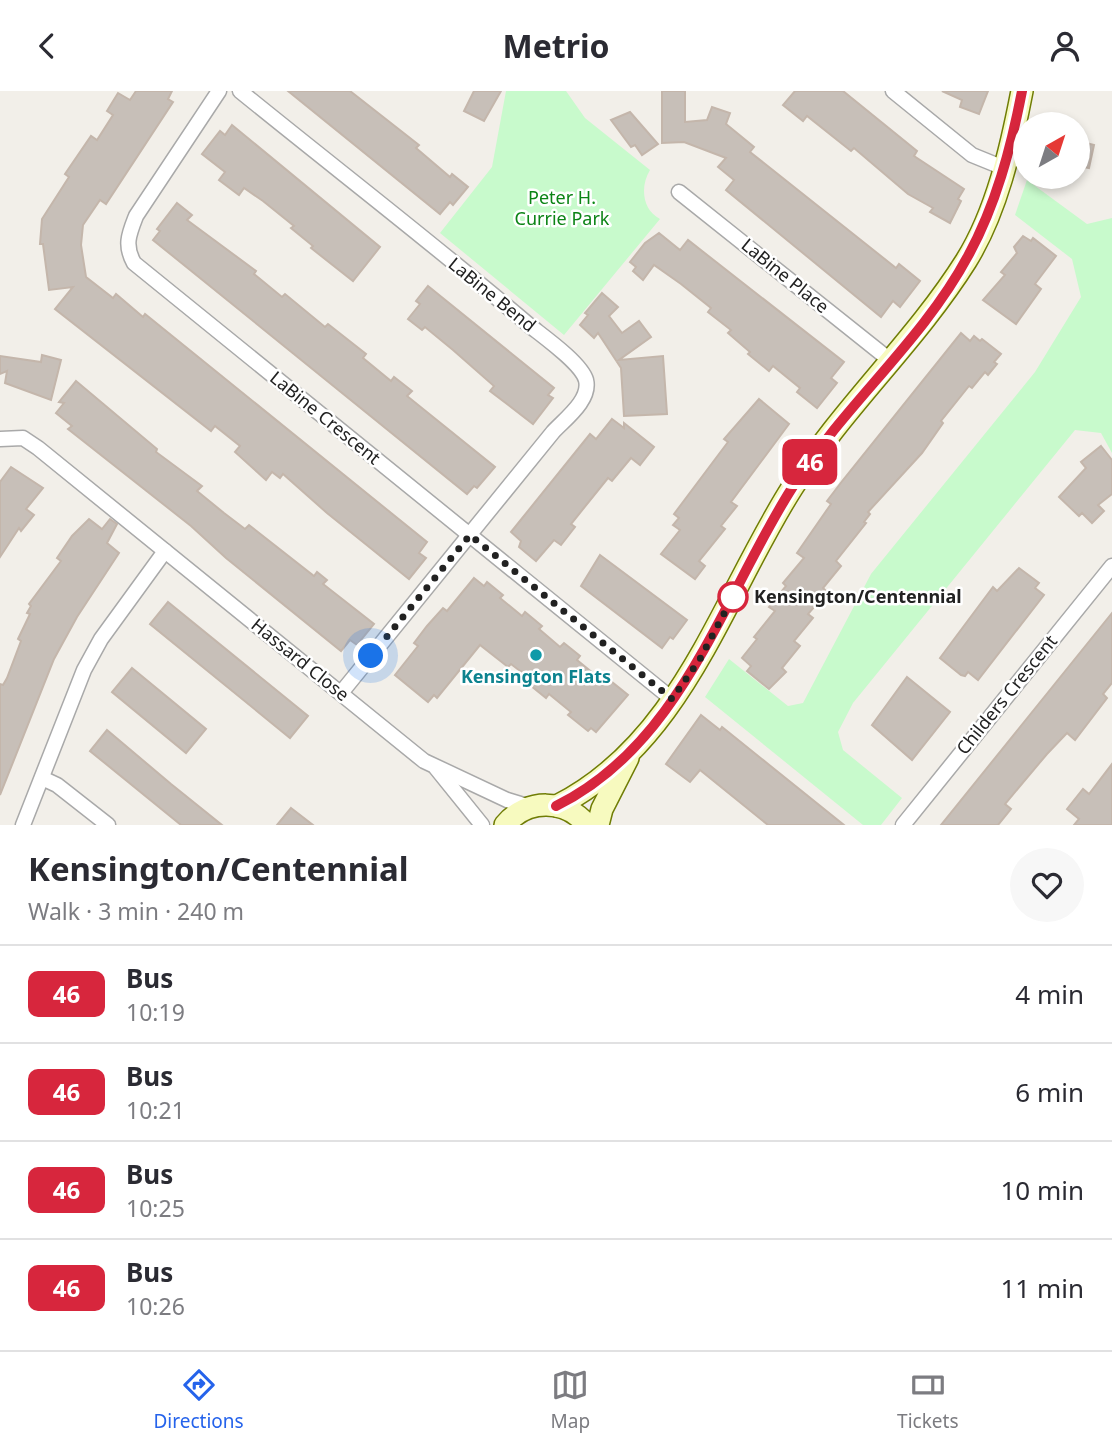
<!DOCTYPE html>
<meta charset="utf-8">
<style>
body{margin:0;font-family:"Noto Sans",sans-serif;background:#f7f7f7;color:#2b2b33;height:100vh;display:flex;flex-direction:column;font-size:26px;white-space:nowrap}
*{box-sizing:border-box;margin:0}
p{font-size:23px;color:#7c7c81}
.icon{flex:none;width:38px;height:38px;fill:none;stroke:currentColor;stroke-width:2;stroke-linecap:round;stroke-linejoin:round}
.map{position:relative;height:734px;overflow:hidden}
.panel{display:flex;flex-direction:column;background:#fff;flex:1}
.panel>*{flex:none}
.badge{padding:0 14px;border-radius:10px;font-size:24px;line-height:46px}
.needle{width:46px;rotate:39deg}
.tools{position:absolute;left:1013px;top:21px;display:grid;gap:14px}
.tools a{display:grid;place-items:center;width:77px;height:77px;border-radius:50%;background:#fff;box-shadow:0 4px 10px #0003;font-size:35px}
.you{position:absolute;width:35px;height:35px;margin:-18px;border:5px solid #fff;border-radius:50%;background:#1a73e8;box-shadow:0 0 0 10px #1a73e833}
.map>.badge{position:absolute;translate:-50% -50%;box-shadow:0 0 0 4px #fff}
.round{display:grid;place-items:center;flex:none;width:74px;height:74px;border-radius:37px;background:#f7f7f7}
.overview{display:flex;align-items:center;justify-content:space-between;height:119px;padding:0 28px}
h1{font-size:33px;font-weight:700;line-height:52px}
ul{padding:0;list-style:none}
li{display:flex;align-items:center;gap:21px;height:98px;padding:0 28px;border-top:2px solid #e1e1e2}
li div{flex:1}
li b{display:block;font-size:26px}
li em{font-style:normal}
li .badge{min-width:77px;font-weight:700;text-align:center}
header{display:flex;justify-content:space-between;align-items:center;height:91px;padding:0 28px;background:#fff;font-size:32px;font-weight:700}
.tab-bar{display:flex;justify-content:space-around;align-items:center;height:98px;border-top:2px solid #e1e1e2;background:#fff;font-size:19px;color:#7c7c81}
.tab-bar a{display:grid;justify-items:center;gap:4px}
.tab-bar .selected{color:#2563eb}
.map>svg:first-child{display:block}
.park{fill:#c8facc}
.building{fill:#c7bfb8;stroke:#c4b6ab;stroke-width:2}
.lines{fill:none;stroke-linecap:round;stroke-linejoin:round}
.street-casing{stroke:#a9a9a9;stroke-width:17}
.secondary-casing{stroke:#707d05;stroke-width:24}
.street{stroke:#fff;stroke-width:14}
.secondary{stroke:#f7fabf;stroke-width:21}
.line-casing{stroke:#fff;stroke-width:16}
.line{stroke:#d7263d;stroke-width:10}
.walk{stroke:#222;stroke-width:7;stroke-dasharray:0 12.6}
.stop-dot{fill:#fff;stroke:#d7263d;stroke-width:3.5}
.culture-dot{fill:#0f9aa8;stroke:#fff;stroke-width:2.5}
.labels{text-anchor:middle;stroke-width:5;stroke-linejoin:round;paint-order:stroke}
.park-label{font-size:18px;fill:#0c8416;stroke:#fff}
.street-label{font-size:18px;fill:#222;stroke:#fff}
.stop-label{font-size:18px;font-weight:bold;fill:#222;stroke:#fff;text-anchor:start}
.culture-label{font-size:18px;font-weight:bold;fill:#0d838f;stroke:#fff}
</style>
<header><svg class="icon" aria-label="back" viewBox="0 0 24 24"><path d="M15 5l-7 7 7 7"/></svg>Metrio<svg class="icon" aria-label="person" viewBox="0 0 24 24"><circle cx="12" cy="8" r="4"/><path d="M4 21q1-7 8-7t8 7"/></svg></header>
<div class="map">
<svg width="1112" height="734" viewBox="0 0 1112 734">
<rect width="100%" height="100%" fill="#f2efe9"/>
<g class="park">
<path d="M506 0H566L585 27 650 79C640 95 642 119 660 128L564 244 440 142 492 76Z"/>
<polygon points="1027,89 1087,133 1112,127 1112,362 1101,342 1075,339 853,612 838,641 843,659 902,707 881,734 863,734 705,606 729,568 788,615 803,612 871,483 1035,281 1081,206 1072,168 1015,124"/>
</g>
<g class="building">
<polygon points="136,0 172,0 168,8 173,11 106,113 100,109 83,134 81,154 86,186 113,207 116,203 143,226 145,223 427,451 419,462 426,467 409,488 327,422 283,383 280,387 272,381 266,389 235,361 240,355 215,335 211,340 55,218 73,196 49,199 43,153 40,153 42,128 69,86 65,83 91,45 97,49 113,24 107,20 118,2 130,9"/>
<polygon points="288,0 350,0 419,54 416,57 450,86 452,83 468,96 453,114 450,111 440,123"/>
<polygon points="474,0 501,0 484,30 464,20"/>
<polygon points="662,0 685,0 685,31 707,29 712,16 730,22 726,33 754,56 750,61 896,177 899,173 920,190 900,216 893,210 881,226 726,99 734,89 718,76 726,67 684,51 662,52"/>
<polygon points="795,0 843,0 917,60 914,65 964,98 958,108 961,110 950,132 930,121 933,117 908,103 854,57 851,60 807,25 803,30 783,14"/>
<polygon points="942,0 988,0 979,23 960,16 962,9"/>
<polygon points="630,21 658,53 642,64 635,54 631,56 611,29"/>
<polygon points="232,34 380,156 353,190 311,157 313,155 291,137 294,135 263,110 244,97 239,104 219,89 225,81 202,63 220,40 225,44"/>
<polygon points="1078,50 1094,54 1089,77 1078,75"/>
<polygon points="177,112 192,124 187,129 256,180 254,183 282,206 285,203 325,236 328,233 366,263 363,267 391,290 394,286 412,300 407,305 495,376 477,397 474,395 467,403 153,149 160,140 157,138"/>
<polygon points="659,142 680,159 688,149 844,271 831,287 837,292 817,317 797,301 800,297 773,275 769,280 748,263 750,261 728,242 731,239 708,221 711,217 681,193 654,174 643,189 633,180 636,176 630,171 645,152"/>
<polygon points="1023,145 1031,150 1033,147 1056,165 1035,193 1041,198 1016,233 983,209 1005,184 1001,181 1017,162 1014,156"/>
<polygon points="428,195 554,297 548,304 553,307 533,333 490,300 494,295 453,259 425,236 422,239 408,228 420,213 416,210"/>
<polygon points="602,202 618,216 609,225 622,242 639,230 651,246 619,269 663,265 667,323 624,325 621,277 598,242 594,247 580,234 588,224 585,222"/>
<polygon points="961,242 970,250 974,245 980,250 982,248 1001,263 994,271 997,273 988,284 985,281 972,297 969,295 941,330 943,332 922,362 868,421 870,423 864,431 866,432 836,470 841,475 823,497 827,501 808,523 813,527 794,550 800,555 782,577 786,581 769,598 747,580 751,575 742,567 757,548 754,546 775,520 769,516 786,495 783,492 804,467 797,462 831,413 827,410 843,389"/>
<polygon points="42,264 61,269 51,309 5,292 7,280 0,283 0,265 41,271"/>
<polygon points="76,290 157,358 156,361 202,395 197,400 224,422 245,438 249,434 314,485 317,481 327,489 323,493 374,533 357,554 350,549 341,560 226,467 191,435 68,338 72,335 56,322 64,312 59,311"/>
<polygon points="759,308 789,333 731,411 737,415 721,435 725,438 699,470 705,475 695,488 661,463 680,439 673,434 679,427 674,423 728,351 724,348"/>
<polygon points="612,328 624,337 624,332 654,356 640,374 631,367 612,390 608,387 571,433 575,436 561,454 554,449 536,470 519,456 521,450 511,441 590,343 596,348"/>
<polygon points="1101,355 1112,369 1112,403 1098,414 1104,420 1092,432 1082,422 1079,425 1059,406 1086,377 1081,371"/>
<polygon points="11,376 43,397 26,418 34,424 21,440 19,437 0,466 0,391"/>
<polygon points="89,428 102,438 110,428 117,433 107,452 119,462 77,526 54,568 0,704 0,593 3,594 7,587 21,550 18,548 30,523 27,522 31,515 29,513 61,470 57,467 72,445"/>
<polygon points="600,464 687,529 673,548 670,546 662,557 581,495"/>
<polygon points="1019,477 1039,492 1035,497 1044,504 978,589 968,581 965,585 961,584 940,567 993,496 997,500"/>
<polygon points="474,487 484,495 487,491 503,504 500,507 522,525 525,521 542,535 539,538 560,556 564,552 580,565 577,569 599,587 602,583 628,604 596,641 591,637 588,640 568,624 571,621 549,603 546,607 530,594 533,590 511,573 508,576 480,554 437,607 434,604 428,611 395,584 418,555 414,552 427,535 443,517 447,520"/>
<polygon points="168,511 308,625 290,647 150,533"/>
<polygon points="1112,522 1112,592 1103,603 1107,607 1075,649 1067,642 1047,663 1005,713 1011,718 998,734 941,734"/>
<polygon points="132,577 206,638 186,662 112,601"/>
<polygon points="907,586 950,621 912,669 872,634"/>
<polygon points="701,624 720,639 722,636 844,734 768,734 700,679 690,691 666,673"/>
<polygon points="107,639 171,693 222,734 181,734 90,660"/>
<polygon points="1112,673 1112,734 1074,734 1079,728 1067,718 1083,698 1089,703"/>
<polygon points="291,717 313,734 277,734"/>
</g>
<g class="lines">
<defs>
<g id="street">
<path d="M219 0 136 125C129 143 124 154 134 172L672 608"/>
<path d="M240 0C336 78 435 154 529 234 544 246 581 272 586 289 591 309 565 328 553 341L341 602"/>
<polyline points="893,0 972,64 1004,77"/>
<polyline points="679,101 891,270"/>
<polyline points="0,348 23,347 38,357 424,670 507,709 530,716"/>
<polyline points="436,677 482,734"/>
<polyline points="42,687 57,694 108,734"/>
<polyline points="23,734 84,579 101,548 165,460"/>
<polyline points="903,734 1112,475"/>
</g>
<g id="secondary">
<path d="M557 715C682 652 722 507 792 397 843 316 915 251 966 170 997 120 1011 57 1022 0"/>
<path d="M505 734C527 707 566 708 587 734"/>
<polyline points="598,734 602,718 628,667"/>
</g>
</defs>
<use href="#street" class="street-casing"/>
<use href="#secondary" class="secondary-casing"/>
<use href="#street" class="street"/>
<use href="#secondary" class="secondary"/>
</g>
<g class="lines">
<defs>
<path id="line" d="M556 715C682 653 722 507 792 397 843 315 922 251 968 165 996 114 1011 57 1022 0"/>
</defs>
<use href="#line" class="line-casing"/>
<use href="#line" class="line"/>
<polyline class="walk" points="371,565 470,444 672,608 700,568 737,498 733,506"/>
</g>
<circle class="stop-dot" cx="733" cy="506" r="14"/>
<circle class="culture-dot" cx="536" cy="564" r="7"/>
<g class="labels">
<g class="park-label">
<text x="562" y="113">Peter H.<tspan x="562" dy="21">Currie Park</tspan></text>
</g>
<g class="street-label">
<text transform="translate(785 185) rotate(39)" y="6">LaBine Place</text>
<text transform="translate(492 204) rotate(39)" y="6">LaBine Bend</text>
<text transform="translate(325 327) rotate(39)" y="6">LaBine Crescent</text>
<text transform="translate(300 569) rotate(39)" y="6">Hassard Close</text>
<text transform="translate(1007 604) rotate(-51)" y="6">Childers Crescent</text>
</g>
<g class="stop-label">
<text x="754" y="512">Kensington/Centennial</text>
</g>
<g class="culture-label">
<text x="536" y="592">Kensington Flats</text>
</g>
</g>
</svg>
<div class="tools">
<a><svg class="needle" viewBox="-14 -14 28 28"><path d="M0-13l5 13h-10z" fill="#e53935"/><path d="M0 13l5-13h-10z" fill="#7c7c81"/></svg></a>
</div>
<div class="you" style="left:371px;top:565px"></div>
<b class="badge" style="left:810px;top:371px;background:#d7263d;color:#fff">46</b>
</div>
<section class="panel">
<div class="overview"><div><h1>Kensington/Centennial</h1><p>Walk · 3 min · 240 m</p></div><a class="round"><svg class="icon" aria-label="heart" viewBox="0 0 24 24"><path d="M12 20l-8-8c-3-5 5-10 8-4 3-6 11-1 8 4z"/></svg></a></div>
<ul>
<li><span class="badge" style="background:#d7263d;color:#fff">46</span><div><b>Bus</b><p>10:19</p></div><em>4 min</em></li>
<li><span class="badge" style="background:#d7263d;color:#fff">46</span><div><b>Bus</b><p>10:21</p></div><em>6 min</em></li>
<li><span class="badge" style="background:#d7263d;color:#fff">46</span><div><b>Bus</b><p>10:25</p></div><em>10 min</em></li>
<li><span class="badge" style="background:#d7263d;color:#fff">46</span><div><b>Bus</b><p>10:26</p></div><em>11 min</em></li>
</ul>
</section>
<nav class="tab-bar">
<a class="selected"><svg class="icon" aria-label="directions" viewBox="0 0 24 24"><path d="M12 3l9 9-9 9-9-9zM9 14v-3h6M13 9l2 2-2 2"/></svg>Directions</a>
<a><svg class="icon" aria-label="map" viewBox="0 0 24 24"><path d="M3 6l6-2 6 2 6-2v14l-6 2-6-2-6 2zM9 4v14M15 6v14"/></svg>Map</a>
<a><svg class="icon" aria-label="tickets" viewBox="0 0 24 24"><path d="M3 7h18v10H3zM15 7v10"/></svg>Tickets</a>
</nav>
